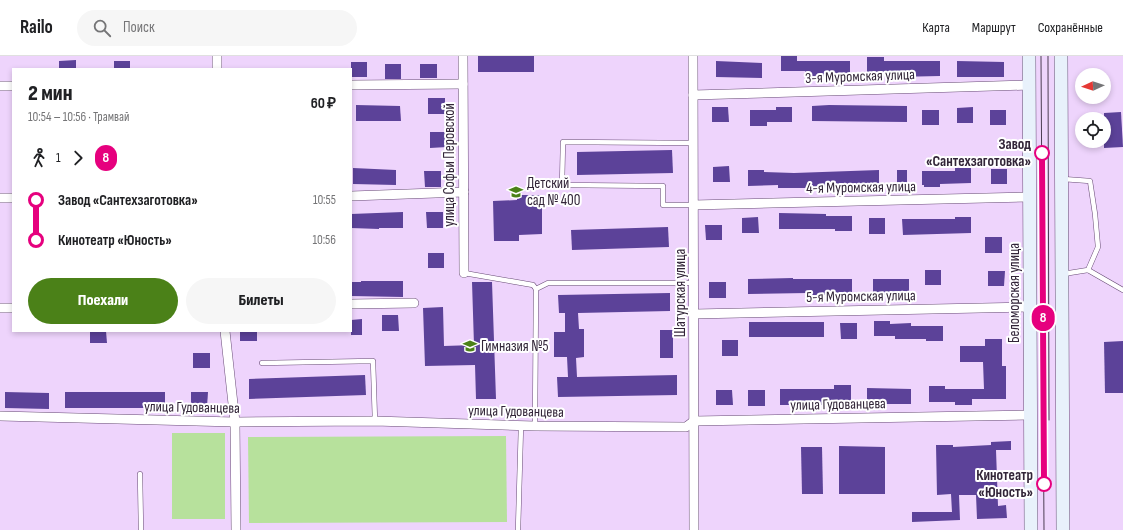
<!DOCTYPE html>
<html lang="ru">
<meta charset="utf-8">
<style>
body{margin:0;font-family:"Sofia Sans Condensed",sans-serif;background:#f6f6f6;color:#202124;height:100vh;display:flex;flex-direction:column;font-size:15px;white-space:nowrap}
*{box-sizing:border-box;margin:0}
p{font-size:13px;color:#757577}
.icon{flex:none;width:22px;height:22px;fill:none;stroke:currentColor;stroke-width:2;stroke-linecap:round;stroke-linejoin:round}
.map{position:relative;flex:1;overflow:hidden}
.panel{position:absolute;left:12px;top:12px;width:340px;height:264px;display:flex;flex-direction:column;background:#fff;border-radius:0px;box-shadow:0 2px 6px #0003}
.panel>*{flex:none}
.badge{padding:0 8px;border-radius:13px;font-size:14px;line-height:26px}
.needle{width:26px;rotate:267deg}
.buttons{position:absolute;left:1075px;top:12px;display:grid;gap:8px}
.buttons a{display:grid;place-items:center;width:36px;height:36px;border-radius:50%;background:#fff;box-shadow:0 2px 6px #0003;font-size:20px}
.map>.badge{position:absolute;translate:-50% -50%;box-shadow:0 0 0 2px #fff}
.legs{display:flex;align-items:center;gap:6px;height:44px;padding:0 16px;font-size:13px}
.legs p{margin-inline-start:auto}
.head{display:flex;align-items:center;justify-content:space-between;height:68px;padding:0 16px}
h1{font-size:22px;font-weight:800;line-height:30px}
.button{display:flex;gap:8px;margin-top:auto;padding:8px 16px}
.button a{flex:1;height:46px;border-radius:24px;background:#4b8118;color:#fff;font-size:16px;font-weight:800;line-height:46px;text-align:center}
.button a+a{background:#f6f6f6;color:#202124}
ul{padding:0 16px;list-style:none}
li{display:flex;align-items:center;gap:14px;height:40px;font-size:15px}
li i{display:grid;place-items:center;width:6px;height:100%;margin:0 5px;background:currentColor}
li i::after{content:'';width:10px;height:10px;margin:-5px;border:3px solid;border-radius:50%;background:#fff}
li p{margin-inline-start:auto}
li:first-child i{background:linear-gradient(#0000 50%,currentColor 0)}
li:last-child i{background:linear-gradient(currentColor 50%,#0000 0)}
header{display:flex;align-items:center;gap:24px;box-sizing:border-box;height:56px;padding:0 20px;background:#fff;border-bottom:1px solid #e0e0e0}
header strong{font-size:19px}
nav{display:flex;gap:22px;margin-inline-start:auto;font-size:14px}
.search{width:280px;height:36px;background:#f6f6f6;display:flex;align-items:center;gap:10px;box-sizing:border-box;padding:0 14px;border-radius:22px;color:#757577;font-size:15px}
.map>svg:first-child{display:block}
.green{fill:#b7e19c}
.building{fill:#5c4299}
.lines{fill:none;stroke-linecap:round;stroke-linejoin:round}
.service-casing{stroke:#684b76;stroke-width:5.5}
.minor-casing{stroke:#684b76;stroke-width:10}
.secondary-casing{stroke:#684b76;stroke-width:14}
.service{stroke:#fff;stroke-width:4.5}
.minor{stroke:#fff;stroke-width:9}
.secondary{stroke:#e8f1fb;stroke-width:13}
.tram{stroke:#4c3d53;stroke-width:1}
.line-1-casing{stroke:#fff;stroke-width:9}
.line-1{stroke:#e6007e;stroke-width:6}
.stop-1-dot{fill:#fff;stroke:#e6007e;stroke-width:2}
.labels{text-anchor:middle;stroke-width:4;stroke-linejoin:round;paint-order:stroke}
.street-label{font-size:15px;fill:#322538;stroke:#fff}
.stop-label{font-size:15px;font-weight:bold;fill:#322538;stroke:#fff;text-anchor:end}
.poi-label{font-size:15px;fill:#322538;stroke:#fff;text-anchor:start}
</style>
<header>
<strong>Railo</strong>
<div class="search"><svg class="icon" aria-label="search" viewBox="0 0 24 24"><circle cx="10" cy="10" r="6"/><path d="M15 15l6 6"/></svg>Поиск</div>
<nav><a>Карта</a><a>Маршрут</a><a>Сохранённые</a></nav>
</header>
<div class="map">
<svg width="1123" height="474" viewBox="0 0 1123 474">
<rect width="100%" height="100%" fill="#eed4fc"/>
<g class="green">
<rect x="172" y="377" width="53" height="86"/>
<polygon points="506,380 507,466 249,467 248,381"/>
</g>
<g class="building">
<rect x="478" y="0" width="56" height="16"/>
<polygon points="781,0 797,0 797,5 850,5 850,21 806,20 805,15 781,15"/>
<polygon points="867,1 884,1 884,5 940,5 940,20 895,21 895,16 867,16"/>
<polygon points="76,4 76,13 59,13 59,5"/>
<rect x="114" y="5" width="16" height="8"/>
<polygon points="716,5 762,7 762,22 716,21"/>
<polygon points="957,5 1004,6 1004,21 957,21"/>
<rect x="351" y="6" width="16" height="15"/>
<rect x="385" y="8" width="16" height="15"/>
<rect x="420" y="8" width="17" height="14"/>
<rect x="428" y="42" width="17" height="16"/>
<polygon points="356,49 400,50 401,65 356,65"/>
<polygon points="829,49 907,50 907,66 812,65 812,50"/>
<polygon points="712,51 728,51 729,66 712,66"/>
<polygon points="776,51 792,51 792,66 767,66 767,70 750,70 750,54 776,54"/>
<polygon points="973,51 973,67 957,67 957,52"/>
<rect x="922" y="54" width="17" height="15"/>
<rect x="990" y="54" width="16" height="15"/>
<polygon points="1121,56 1123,91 1104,92 1104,57"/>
<polygon points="430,76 447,76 447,91 430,92"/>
<polygon points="672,94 673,117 577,119 577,96"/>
<polygon points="729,110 730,126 713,126 713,111"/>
<polygon points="353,112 396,114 396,129 353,128"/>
<polygon points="955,112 971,112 971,127 940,128 940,131 924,131 924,129 922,129 922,115 955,115"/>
<rect x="991" y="113" width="16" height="15"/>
<polygon points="748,114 764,114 764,116 794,117 879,114 879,130 807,132 778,132 778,129 748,130"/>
<rect x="897" y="114" width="10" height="15"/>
<polygon points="424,115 441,115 441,131 425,131"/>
<polygon points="517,139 542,139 542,178 519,179 519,185 494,185 493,145 517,144"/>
<polygon points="403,156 403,172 379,172 379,173 351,172 351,158"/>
<polygon points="426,156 443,156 443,172 427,172"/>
<polygon points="779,157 826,158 826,160 852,160 852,175 835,175 835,173 779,173"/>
<polygon points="758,161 759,177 742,177 742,162"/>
<polygon points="955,161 971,161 971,177 903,179 902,163 955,163"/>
<rect x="869" y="162" width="16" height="16"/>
<polygon points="705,169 722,169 722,184 706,184"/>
<polygon points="668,171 669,191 572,194 571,174"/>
<rect x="985" y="181" width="17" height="16"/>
<rect x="428" y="197" width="16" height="15"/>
<rect x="925" y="214" width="16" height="15"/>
<polygon points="988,215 1005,215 1004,230 988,230"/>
<polygon points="793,222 793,223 852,223 852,239 807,239 807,237 748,238 748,223"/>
<polygon points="873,223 909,223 909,238 873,239"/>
<polygon points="361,225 403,225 403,241 351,240 351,226 361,226"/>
<polygon points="472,226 492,226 496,343 476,343 475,309 425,310 423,252 443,251 444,290 474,289"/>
<rect x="709" y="226" width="17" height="16"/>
<polygon points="670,237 670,255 578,257 579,273 584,273 584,301 576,302 577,321 677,319 677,339 558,341 557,321 568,321 567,301 554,301 554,276 565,276 565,257 559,257 558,239"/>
<polygon points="382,259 398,259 399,275 382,275"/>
<polygon points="362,263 362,279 351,279 351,264"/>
<polygon points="874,265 890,265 890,268 911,267 911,270 943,270 943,285 926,285 926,283 895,283 895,280 874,280"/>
<rect x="749" y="266" width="75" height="15"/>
<polygon points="840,267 857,267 857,283 841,283"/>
<rect x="660" y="274" width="13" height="28"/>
<polygon points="90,275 106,275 107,287 90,287"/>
<rect x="240" y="275" width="17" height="10"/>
<polygon points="985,283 1002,283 1002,310 1006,310 1006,343 972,343 972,349 955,349 955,346 929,346 929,330 945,330 945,333 984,333 983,306 960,306 960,290 985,290"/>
<rect x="722" y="284" width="16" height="16"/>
<polygon points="1123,285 1123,337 1105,337 1104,286"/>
<rect x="193" y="297" width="17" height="15"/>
<polygon points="365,319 366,339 249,343 249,323"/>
<polygon points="834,329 851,329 851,345 824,345 824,349 780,349 780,333 834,333"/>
<polygon points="867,332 911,333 911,348 867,348"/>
<polygon points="716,334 732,334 733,349 716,349"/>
<rect x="748" y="334" width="17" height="16"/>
<polygon points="5,336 49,337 49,353 5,352"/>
<rect x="65" y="336" width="100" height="16"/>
<polygon points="191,336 208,336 207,351 191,351"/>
<polygon points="1011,385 1011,394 996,394 998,450 1006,449 1007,462 977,463 976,439 959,439 960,464 912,466 912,456 952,456 951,438 937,439 936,389 953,389 953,391 991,389 991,386"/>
<polygon points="839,390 885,391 885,438 839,438"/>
<polygon points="801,391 822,391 823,438 802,438"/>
</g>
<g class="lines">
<defs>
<g id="service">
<polyline points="693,87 563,86 562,129 663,130 663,149 693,149"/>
<polyline points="1063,123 1090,125 1095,158 1098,191 1088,214 1063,218"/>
<polyline points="1088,214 1123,234"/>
<polyline points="464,217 533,229 536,233 548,227 693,227"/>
<polyline points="262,307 373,305 375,365"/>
<polyline points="535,370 536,233"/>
<polyline points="140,418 141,474"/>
<polyline points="518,474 521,370"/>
</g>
<g id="minor">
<polyline points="463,0 464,217"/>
<polyline points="693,0 694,474"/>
<polyline points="217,13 217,0"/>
<polyline points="351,29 463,28"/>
<polyline points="0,30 13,30"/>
<polyline points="693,39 1029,29"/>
<polyline points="351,140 464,136"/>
<polyline points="0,142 13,142"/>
<polyline points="693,149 1029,141"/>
<polyline points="351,248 414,247"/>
<polyline points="0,252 13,252"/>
<polyline points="694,258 1030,251"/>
<polyline points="225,275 235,366 236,474"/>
<polyline points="0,360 235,366 375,365 535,370 686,371 694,365 1030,359"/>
</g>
<g id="secondary">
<polyline points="1029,0 1031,474"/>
<polyline points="1061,0 1063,474"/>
</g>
</defs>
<use href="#service" class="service-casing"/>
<use href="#minor" class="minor-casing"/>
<use href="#secondary" class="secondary-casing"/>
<use href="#service" class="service"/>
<use href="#minor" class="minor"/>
<use href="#secondary" class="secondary"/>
<g class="tram">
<polyline points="1041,0 1044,474"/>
<polyline points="1048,0 1049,364"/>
</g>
</g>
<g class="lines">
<defs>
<polyline id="line-1" points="1042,97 1044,428"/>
</defs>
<use href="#line-1" class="line-1-casing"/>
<use href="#line-1" class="line-1"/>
</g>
<defs>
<symbol id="school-bare" viewBox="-9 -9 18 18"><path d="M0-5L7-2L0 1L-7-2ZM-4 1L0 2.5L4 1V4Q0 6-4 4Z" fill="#4b8118" stroke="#fff" stroke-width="2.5" paint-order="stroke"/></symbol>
</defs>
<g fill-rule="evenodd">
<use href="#school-bare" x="506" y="126" width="20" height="20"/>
<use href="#school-bare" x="460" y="280" width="20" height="20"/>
</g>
<g class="stop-1-dot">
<circle cx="1042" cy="97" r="7"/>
<circle cx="1044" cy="428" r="7"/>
</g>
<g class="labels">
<g class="street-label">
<text transform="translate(860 20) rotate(-2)" y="5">3-я Муромская улица</text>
<text transform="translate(449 109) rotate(-90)" y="5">улица Софьи Перовской</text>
<text transform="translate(861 131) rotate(-1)" y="5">4-я Муромская улица</text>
<text transform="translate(680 237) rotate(-90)" y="5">Шатурская улица</text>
<text transform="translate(1014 237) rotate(-90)" y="5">Беломорская улица</text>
<text transform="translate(861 240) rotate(-1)" y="5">5-я Муромская улица</text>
<text transform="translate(838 348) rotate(-1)" y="5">улица Гудованцева</text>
<text transform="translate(192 351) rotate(1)" y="5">улица Гудованцева</text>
<text transform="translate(516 355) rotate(1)" y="5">улица Гудованцева</text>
</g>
<g class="stop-label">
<text x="1031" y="93">Завод<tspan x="1031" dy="17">«Сантехзаготовка»</tspan></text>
<text x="1033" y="424">Кинотеатр<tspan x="1033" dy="17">«Юность»</tspan></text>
</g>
<g class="poi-label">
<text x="527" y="132">Детский<tspan x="527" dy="17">сад № 400</tspan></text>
<text x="481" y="295">Гимназия №5</text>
</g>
</g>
</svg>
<div class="buttons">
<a><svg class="needle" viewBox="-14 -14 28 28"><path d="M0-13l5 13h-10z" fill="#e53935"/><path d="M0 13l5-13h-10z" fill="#757577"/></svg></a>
<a><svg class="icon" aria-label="locate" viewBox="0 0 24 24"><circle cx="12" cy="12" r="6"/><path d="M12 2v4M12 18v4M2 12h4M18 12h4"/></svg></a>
</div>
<b class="badge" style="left:1043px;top:262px;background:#e6007e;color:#fff">8</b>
<section class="panel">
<div class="head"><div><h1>2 мин</h1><p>10:54 – 10:56 · Трамвай</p></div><b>60 ₽</b></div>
<div class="legs"><svg class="icon" aria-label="walk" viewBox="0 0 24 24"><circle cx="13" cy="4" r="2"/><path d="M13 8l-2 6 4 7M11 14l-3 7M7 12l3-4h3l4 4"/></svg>1<svg class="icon" aria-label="forward" viewBox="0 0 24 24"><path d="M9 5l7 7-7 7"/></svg><b class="badge" style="background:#e6007e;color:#fff">8</b></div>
<ul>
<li><i style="color:#e6007e"></i><b>Завод «Сантехзаготовка»</b><p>10:55</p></li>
<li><i style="color:#e6007e"></i><b>Кинотеатр «Юность»</b><p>10:56</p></li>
</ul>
<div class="button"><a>Поехали</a><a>Билеты</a></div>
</section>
</div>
